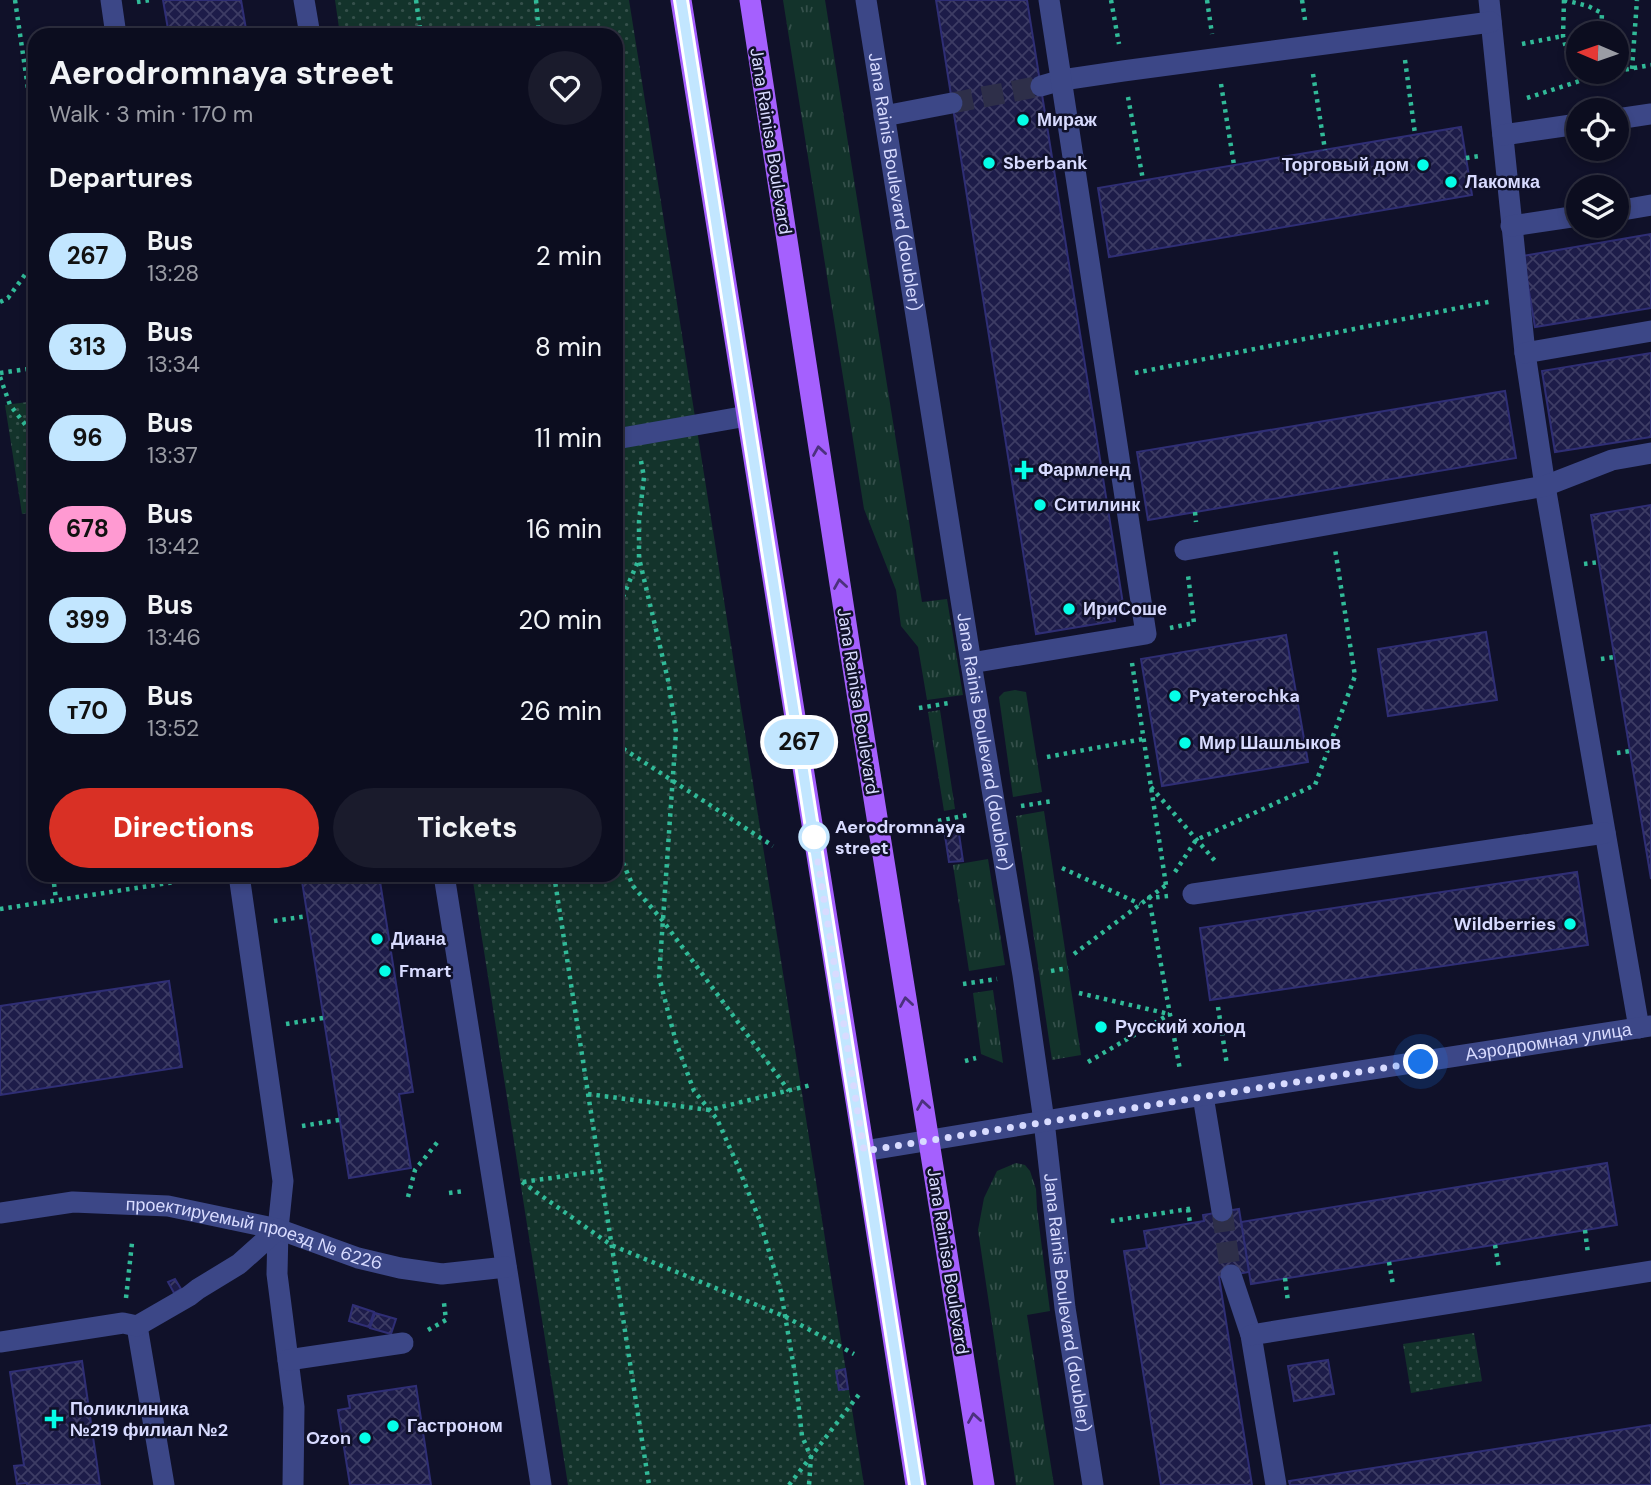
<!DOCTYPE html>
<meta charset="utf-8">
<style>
body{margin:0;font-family:"DM Sans",sans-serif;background:#1a1b2c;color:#f1f3f6;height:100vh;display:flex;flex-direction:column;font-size:26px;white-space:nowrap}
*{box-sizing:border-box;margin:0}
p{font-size:23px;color:#9a9ca4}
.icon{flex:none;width:38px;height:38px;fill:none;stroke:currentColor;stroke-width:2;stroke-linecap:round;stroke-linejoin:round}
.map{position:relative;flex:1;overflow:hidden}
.drawer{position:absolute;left:28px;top:28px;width:595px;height:854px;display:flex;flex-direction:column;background:#0c0d1f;border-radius:21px;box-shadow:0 4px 10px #0003,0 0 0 2px #2c2d3d}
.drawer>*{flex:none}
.badge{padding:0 14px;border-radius:23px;font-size:24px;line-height:46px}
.needle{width:46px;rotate:272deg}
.buttons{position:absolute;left:1566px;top:21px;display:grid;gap:14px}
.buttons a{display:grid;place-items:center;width:63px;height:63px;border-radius:50%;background:#0c0d1f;box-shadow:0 4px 10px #0003,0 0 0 2px #2c2d3d;font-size:35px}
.you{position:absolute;width:35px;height:35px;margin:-18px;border:5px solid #fff;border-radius:50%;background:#1a73e8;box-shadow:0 0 0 10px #1a73e833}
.map>.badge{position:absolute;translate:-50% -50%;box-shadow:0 0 0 4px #fff}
h2{padding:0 21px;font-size:26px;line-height:63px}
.round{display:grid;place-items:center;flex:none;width:74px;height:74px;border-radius:37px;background:#1a1b2c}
.overview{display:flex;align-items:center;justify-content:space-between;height:119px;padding:0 21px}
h1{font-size:33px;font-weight:700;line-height:52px}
.cta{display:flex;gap:14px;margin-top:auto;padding:14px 21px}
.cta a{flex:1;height:80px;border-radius:42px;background:#d93025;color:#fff;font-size:28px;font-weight:700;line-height:80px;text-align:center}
.cta a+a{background:#1a1b2c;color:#f1f3f6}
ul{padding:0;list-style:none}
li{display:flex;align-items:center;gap:21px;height:91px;padding:0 21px}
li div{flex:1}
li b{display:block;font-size:26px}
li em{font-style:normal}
li .badge{min-width:77px;font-weight:700;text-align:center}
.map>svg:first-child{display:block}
.grass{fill:url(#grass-tufts)}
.park{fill:url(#park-dots)}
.building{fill:url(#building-cross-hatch);stroke:#2f2e75;stroke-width:2}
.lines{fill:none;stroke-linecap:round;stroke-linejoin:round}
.minor-tunnel{stroke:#2e2f49;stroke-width:21;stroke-dasharray:21 10;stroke-linecap:butt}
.path{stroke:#31ba98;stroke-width:4.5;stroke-dasharray:3.5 5;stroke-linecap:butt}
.minor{stroke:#3c4787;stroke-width:21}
.major{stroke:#a560fe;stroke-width:21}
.oneway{stroke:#4c317e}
.line-casing{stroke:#fff;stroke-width:16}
.line{stroke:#c2e6ff;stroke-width:10}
.walk{stroke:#d8dbff;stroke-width:7;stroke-dasharray:0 12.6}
.poi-dot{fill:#05fee7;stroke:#101129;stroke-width:2.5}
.stop-dot{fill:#fff;stroke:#c2e6ff;stroke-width:3.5}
.labels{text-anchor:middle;stroke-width:5;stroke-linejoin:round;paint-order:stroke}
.poi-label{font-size:18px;font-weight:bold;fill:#d8dbff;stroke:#101129;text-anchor:start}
.street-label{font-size:18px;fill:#d8dbff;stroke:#101129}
.stop-label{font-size:18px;font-weight:bold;fill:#d8dbff;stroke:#101129;text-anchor:start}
</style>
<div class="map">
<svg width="1651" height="1485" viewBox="0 0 1651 1485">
<defs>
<pattern id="grass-tufts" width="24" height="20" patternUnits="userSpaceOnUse" patternTransform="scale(1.75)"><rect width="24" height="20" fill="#13332b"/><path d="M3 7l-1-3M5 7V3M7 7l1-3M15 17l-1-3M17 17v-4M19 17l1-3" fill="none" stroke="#35504b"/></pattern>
<pattern id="park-dots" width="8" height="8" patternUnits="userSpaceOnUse" patternTransform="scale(1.75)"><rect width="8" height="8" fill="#13332b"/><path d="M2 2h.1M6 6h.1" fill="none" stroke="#35504b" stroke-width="1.8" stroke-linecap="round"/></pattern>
<pattern id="building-cross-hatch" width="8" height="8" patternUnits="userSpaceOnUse" patternTransform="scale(1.75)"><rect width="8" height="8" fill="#1d1c49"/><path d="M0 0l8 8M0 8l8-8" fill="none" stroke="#3d3c64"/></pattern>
</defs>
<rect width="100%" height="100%" fill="#101129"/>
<g class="grass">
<polygon points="783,0 825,0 922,602 947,599 963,695 927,700 918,647 901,626 896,590 864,509"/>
<polygon points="1015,690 1026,692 1042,792 1013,797 999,697 1004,692"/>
<polygon points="940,710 955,809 944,811 928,712"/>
<polygon points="1044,811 1081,1055 1052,1060 1016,816"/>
<polygon points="988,859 1005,965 969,971 953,865"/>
<polygon points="993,990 1003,1063 981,1054 973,993"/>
<polygon points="1016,1163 1025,1165 1030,1171 1036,1189 1037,1209 1050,1311 1027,1315 1054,1485 1016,1485 978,1230 984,1198 997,1171"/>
</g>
<g class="park">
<polygon points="335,0 629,0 864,1485 568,1485 472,875 616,875 616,35 340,35"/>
<polygon points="35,401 35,512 22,514 5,405"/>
<polygon points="1474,1333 1482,1381 1411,1393 1403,1344"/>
</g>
<g class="building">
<polygon points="163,0 241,0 247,35 169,35"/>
<polygon points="936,0 1027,0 1124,610 1114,611 1115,621 1036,634"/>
<polygon points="1461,127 1472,195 1109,257 1098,188"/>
<polygon points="1651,234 1651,308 1535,327 1523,256"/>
<polygon points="1651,353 1651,437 1555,452 1542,371"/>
<polygon points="1505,391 1516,458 1148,520 1137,452"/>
<polygon points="1651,505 1651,879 1591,515"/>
<polygon points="1486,632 1497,700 1388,716 1378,649"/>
<polygon points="1286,635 1308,762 1162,786 1141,659"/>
<polygon points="958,827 963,861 949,862 944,829"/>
<polygon points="1577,872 1588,945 1210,1000 1200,928"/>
<polygon points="301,875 379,875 413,1092 399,1094 411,1168 349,1178"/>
<polygon points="169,981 182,1067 0,1095 0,1006"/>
<polygon points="1607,1163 1617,1225 1251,1284 1241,1222"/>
<polygon points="1239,1209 1249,1272 1219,1277 1252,1485 1161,1485 1124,1251 1147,1248 1144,1231 1204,1221 1203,1215"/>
<polygon points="175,1279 181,1289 174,1293 168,1282"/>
<polygon points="353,1305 374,1312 369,1327 349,1321"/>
<polygon points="375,1313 396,1319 391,1334 370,1328"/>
<polygon points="1328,1360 1334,1394 1294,1401 1288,1366"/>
<polygon points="82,1361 100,1485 27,1485 27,1483 17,1484 14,1466 24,1465 10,1372"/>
<polygon points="845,1369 848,1389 839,1390 836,1371"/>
<polygon points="416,1386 431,1485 350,1485 338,1410 350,1408 348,1396"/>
<polygon points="1651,1425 1651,1485 1290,1485 1289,1481"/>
</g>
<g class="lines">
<g class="minor-tunnel">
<polyline points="952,103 1041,86"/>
<polyline points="1222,1211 1231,1275"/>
</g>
<g class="path">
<polyline points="15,0 35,136"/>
<polyline points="416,0 421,35"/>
<polyline points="536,0 539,35"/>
<polyline points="1111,0 1119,44"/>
<polyline points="1207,0 1212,34"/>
<polyline points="1302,0 1305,20"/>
<polyline points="1564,0 1563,36 1567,52 1578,51"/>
<polyline points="1564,0 1588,6 1602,13 1601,33"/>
<polyline points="137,2 150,0"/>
<polyline points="1522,44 1563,36"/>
<polyline points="1405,60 1415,134"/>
<polyline points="1632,69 1637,0"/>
<polyline points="1617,71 1651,65"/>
<polyline points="1313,74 1325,150"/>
<polyline points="1221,84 1234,165"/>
<polyline points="1128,97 1143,180"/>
<polyline points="1527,98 1595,76 1616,72"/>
<polyline points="1466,158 1479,156"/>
<polyline points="0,302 8,298 35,261"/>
<polyline points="0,373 35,368"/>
<polyline points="1135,373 1493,301"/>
<polyline points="0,377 10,405 35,437"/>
<polyline points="641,461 644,477 639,521 639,558 668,680 676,732 659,977 676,1042 694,1091 717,1119 737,1164 760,1221 781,1292 795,1374 802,1436 811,1457 809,1485"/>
<polyline points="1195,512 1196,522"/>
<polyline points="1584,564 1599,562"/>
<polyline points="616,613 639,559"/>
<polyline points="1170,628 1194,623 1188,575"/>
<polyline points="1601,659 1614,657"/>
<polyline points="1132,663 1166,885"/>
<polyline points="919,708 949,703"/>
<polyline points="616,744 773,846"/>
<polyline points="1617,753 1630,751"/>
<polyline points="1047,757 1143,739"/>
<polyline points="1151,787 1216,862"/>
<polyline points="1021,806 1053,801"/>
<polyline points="938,821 968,815"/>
<polyline points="616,847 633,886 663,921 789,1091"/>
<polyline points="1062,868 1140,904"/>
<polyline points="1175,872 1196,840 1315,785 1355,676 1335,549"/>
<polyline points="53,875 56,900"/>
<polyline points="554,875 649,1485"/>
<polyline points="1168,896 1149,898 1180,1070"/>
<polyline points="0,909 214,876"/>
<polyline points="274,921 307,916"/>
<polyline points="1074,954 1166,885"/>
<polyline points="1051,971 1068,968"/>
<polyline points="963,984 997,979"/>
<polyline points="1079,993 1169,1014"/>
<polyline points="1218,1007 1227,1065"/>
<polyline points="286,1024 323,1018"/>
<polyline points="965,1061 976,1058"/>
<polyline points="1088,1062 1170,1014"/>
<polyline points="588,1094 709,1110 811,1085"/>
<polyline points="302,1126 339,1120"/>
<polyline points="522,1182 611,1245 786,1317 854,1354"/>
<polyline points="523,1182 600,1171"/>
<polyline points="449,1193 464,1191"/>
<polyline points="408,1197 415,1170 440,1139"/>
<polyline points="1188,1209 1190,1223"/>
<polyline points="1111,1221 1195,1208"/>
<polyline points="1585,1230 1588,1254"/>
<polyline points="1495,1245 1499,1268"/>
<polyline points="1389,1262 1393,1285"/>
<polyline points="1285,1278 1288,1302"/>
<polyline points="126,1298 132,1243"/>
<polyline points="428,1330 446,1320 444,1303"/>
<polyline points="789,1485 860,1393"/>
</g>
<g class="minor">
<polyline points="111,0 116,35"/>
<polyline points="304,0 310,35"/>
<path id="s1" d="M866 0 971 663 1023 975 1044 1121 1065 1308 1093 1485"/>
<polyline points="1489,0 1525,353 1545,486 1639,1028"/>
<polyline points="1041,86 1062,80 1123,71 1491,22"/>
<polyline points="884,116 952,103"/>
<polyline points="1617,119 1651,114"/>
<polyline points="1503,135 1578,124"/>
<polyline points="1617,211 1651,205"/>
<polyline points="1511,226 1578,216"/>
<polyline points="1525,353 1651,331"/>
<polyline points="616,439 747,416"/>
<polyline points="1185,550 1545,486 1612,460 1651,453"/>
<polyline points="971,663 1146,634 1049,0"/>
<polyline points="239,875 283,1181 278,1229 277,1274 294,1407 293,1485"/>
<polyline points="444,875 541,1485"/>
<polyline points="1193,894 1605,833"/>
<polyline points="1203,1096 1222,1211"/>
<path id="s2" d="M864 1151 1185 1098 1651 1026"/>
<path id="s3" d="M0 1213 73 1202 168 1206 278 1229 358 1258 400 1268 442 1274 506 1267"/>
<polyline points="1231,1275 1251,1335 1276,1485"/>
<polyline points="137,1326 164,1485"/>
<polyline points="1251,1335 1651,1271"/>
<polyline points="0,1342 123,1323 137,1326 189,1296 198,1289 239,1264 278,1229"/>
<polyline points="288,1360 403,1343"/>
</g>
<g class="major">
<polyline points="681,0 864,1151 916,1485"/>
<polyline points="750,0 850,649 984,1485"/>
</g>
</g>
<defs><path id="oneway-chevron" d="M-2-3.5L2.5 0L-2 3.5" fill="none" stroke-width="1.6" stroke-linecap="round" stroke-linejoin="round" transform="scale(1.75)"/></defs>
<g class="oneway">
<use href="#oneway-chevron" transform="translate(819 451) rotate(-99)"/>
<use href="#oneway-chevron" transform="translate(840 584) rotate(-99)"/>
<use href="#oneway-chevron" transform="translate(906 1002) rotate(-99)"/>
<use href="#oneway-chevron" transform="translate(923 1105) rotate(-99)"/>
<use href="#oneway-chevron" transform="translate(974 1418) rotate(-99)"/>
</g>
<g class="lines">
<defs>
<polyline id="line" points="681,0 916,1485"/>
</defs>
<use href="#line" class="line-casing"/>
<use href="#line" class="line"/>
<polyline class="walk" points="814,837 864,1151 1421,1062"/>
</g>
<g class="poi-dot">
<circle cx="1023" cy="120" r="7"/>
<circle cx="989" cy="163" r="7"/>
<circle cx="1423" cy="165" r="7"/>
<circle cx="1451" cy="182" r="7"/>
<path d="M1020.5 459.5h7v7h7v7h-7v7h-7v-7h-7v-7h7z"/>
<circle cx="1040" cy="505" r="7"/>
<circle cx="1069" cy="609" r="7"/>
<circle cx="1175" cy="696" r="7"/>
<circle cx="1185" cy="743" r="7"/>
<circle cx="1570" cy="924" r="7"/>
<circle cx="377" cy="939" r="7"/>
<circle cx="385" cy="971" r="7"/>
<circle cx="1101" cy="1027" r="7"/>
<path d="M50.5 1408.5h7v7h7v7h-7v7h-7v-7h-7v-7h7z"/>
<circle cx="393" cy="1426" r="7"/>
<circle cx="365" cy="1438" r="7"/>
</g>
<circle class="stop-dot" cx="814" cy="837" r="14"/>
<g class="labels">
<g class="poi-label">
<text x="1037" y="126">Мираж</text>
<text x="1003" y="169">Sberbank</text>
<text x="1409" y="171" text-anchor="end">Торговый дом</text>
<text x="1465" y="188">Лакомка</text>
<text x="1038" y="476">Фармленд</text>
<text x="1054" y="511">Ситилинк</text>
<text x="1083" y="615">ИриСоше</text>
<text x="1189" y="702">Pyaterochka</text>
<text x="1199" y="749">Мир Шашлыков</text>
<text x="1556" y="930" text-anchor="end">Wildberries</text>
<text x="391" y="945">Диана</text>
<text x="399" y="977">Fmart</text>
<text x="1115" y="1033">Русский холод</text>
<text x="70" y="1415">Поликлиника<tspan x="70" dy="21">№219 филиал №2</tspan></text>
<text x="407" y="1432">Гастроном</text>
<text x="351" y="1444" text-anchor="end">Ozon</text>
</g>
<g class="street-label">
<text transform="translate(771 141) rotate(81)" y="6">Jana Rainisa Boulevard</text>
<text dy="6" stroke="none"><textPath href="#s1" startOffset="184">Jana Rainis Boulevard (doubler)</textPath></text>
<text transform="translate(858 701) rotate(81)" y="6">Jana Rainisa Boulevard</text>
<text dy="6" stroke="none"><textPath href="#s1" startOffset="751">Jana Rainis Boulevard (doubler)</textPath></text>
<text dy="6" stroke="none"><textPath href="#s2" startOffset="693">Аэродромная улица</textPath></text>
<text dy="6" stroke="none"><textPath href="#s3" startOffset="259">проектируемый проезд № 6226</textPath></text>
<text transform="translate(948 1261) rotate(81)" y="6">Jana Rainisa Boulevard</text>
<text dy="6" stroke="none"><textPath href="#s1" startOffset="1318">Jana Rainis Boulevard (doubler)</textPath></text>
</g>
<g class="stop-label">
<text x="835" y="833">Aerodromnaya<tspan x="835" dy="21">street</tspan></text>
</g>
</g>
</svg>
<div class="buttons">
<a><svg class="needle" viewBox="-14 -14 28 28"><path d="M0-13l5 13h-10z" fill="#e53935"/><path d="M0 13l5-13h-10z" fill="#9a9ca4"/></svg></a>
<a><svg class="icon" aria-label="locate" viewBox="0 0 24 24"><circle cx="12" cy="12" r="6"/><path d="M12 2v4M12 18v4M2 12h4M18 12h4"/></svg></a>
<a><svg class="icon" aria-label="layers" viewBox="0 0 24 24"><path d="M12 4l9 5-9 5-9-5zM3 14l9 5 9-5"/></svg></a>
</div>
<div class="you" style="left:1421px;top:1062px"></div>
<b class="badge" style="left:799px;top:742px;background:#c2e6ff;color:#111">267</b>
<section class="drawer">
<div class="overview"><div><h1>Aerodromnaya street</h1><p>Walk · 3 min · 170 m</p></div><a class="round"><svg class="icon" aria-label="heart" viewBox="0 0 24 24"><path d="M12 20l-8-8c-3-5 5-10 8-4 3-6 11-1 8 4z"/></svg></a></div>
<h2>Departures</h2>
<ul>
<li><span class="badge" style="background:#c2e6ff;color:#111">267</span><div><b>Bus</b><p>13:28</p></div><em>2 min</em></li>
<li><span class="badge" style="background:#c2e6ff;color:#111">313</span><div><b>Bus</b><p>13:34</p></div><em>8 min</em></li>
<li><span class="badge" style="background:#c2e6ff;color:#111">96</span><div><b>Bus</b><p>13:37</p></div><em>11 min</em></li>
<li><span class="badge" style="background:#ff9ad2;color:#111">678</span><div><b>Bus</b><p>13:42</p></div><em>16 min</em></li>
<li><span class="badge" style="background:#c2e6ff;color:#111">399</span><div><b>Bus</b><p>13:46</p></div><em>20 min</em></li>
<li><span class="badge" style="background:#c2e6ff;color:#111">т70</span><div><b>Bus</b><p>13:52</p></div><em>26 min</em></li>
</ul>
<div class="cta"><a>Directions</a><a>Tickets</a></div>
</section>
</div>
